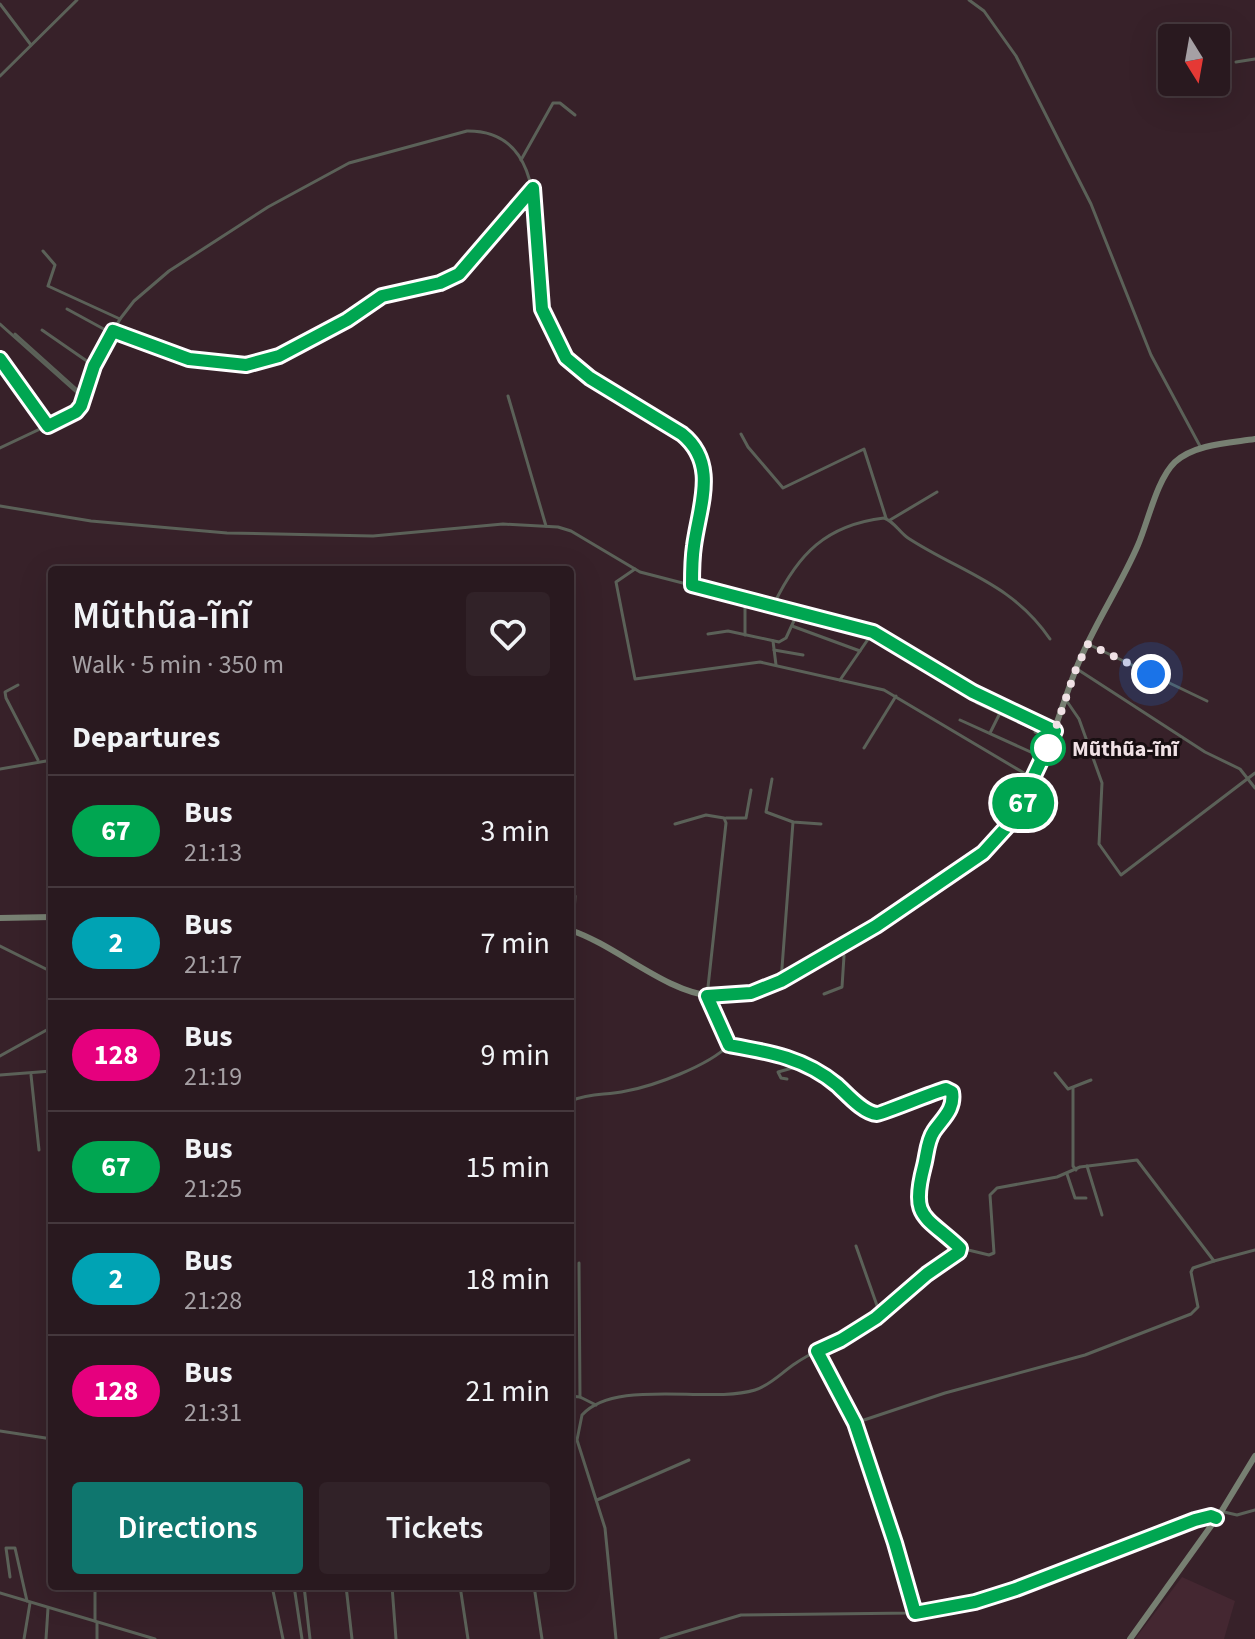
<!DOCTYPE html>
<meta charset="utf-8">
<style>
body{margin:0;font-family:"Source Sans 3",sans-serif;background:#312228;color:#f1f3f6;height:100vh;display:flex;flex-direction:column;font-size:30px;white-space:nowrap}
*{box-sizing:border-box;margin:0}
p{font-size:26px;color:#a5a0a4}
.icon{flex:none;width:44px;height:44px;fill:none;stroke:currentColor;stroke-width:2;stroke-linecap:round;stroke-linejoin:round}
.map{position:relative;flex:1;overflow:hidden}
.details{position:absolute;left:48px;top:566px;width:526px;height:1024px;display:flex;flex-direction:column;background:#29191f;border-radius:8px;box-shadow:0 8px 32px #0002,0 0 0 2px #45383d}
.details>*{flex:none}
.badge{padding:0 16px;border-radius:26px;font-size:28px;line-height:52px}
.needle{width:52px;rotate:169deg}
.controls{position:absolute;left:1158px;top:24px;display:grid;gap:16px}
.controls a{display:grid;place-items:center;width:72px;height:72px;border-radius:8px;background:#29191f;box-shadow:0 8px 32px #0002,0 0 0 2px #45383d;font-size:40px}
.you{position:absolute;width:40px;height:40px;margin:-20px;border:6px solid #fff;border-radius:50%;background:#1a73e8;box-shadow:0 0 0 12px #1a73e833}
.map>.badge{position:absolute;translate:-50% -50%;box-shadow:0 0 0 4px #fff}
h2{padding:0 24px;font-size:30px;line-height:72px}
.round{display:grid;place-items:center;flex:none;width:84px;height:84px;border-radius:8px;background:#312228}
.headline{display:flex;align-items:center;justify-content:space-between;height:136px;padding:0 24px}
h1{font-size:38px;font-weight:600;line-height:60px}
.cta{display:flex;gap:16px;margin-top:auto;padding:16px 24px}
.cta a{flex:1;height:92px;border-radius:8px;background:#0f766e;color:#fff;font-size:32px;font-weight:600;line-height:92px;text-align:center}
.cta a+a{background:#312228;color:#f1f3f6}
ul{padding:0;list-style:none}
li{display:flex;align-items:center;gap:24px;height:112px;padding:0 24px;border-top:2px solid #45383d}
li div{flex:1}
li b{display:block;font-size:30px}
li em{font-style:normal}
li .badge{min-width:88px;font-weight:700;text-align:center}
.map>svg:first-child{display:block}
.built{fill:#442731}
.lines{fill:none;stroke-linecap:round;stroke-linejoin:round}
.street{stroke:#5b6158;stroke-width:3}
.secondary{stroke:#778072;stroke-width:6}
.line-casing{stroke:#fff;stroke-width:18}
.line{stroke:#00a651;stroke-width:12}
.walk{stroke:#f0e1e5;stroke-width:8;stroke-dasharray:0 14.4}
.stop-dot{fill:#fff;stroke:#00a651;stroke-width:4}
.labels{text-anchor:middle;stroke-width:6;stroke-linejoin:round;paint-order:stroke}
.stop-label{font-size:22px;font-weight:bold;fill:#f0e1e5;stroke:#180e11;text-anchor:start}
</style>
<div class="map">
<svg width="1255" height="1639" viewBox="0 0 1255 1639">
<rect width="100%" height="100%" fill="#372129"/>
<polygon class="built" points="1182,1577 1235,1601 1224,1639 1135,1639"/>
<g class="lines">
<g class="street">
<polyline points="969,0 984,11 1016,56 1091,204 1151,355 1201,448"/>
<polyline points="0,4 31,45"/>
<polyline points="1236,62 1255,59"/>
<polyline points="0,76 77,0"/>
<polyline points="521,160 553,103 560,103 575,115"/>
<polyline points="43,251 55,265 48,286 120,319"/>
<polyline points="67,309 111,333"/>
<polyline points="0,324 83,398"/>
<polyline points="42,330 94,366"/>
<polyline points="113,331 189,359 246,365 279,356 347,320 382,296 440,283 459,274 533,188"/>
<polyline points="15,334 84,396"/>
<polyline points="0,359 48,426"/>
<polyline points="508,396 546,526"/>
<polyline points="741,434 748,447 783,488 864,449 886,518"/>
<path d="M0 448 76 412 94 366 120 319 134 301 169 271 268 207 349 163 467 131C557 130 529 252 542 307 545 323 557 343 565 357 579 380 656 417 682 434 719 464 699 506 693 546 692 559 692 572 692 585"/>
<polyline points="0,506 91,521 227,533 373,536 503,524 558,527 571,531 640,572 873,632 973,692 1052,729"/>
<polyline points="890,520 937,492"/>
<polyline points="635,569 616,582 635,679 760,662 884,690 1034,779"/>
<polyline points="745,597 745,635"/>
<path d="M774 604C798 554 826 525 884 518 895 522 899 532 908 538 960 572 1012 583 1050 639"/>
<polyline points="792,626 860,651"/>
<polyline points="708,634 728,631 779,642 786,638 798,612"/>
<polyline points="773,641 776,665"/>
<polyline points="1088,644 1207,701"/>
<polyline points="774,650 803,655"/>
<polyline points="1077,669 1205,752 1240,769 1255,788"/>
<polyline points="840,680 873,632"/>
<polyline points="18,685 5,692 6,698 38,760"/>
<polyline points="980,697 977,703 1036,730"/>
<polyline points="1066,700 1079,719 1102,783 1099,844 1121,875 1255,773"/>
<polyline points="960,720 1044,758"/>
<polyline points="1039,724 1035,732 1052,738"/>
<polyline points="990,733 1003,707"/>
<polyline points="864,748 896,696"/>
<polyline points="50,760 52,781"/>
<polyline points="0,769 52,760"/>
<polyline points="772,779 766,812 793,822 821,824"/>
<polyline points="726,818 746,818 751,790"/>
<polyline points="570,893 575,896 573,930"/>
<polyline points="0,946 52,972"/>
<polyline points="781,981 793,822"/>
<polyline points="824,994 842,987 844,956 841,946"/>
<polyline points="0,1056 52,1027"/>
<polyline points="1055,1073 1068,1089 1091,1080"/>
<polyline points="0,1075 52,1071"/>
<polyline points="31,1075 39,1150"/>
<polyline points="787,1079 781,1078 778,1072 803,1065"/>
<polyline points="1073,1088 1073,1166 1076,1170"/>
<path d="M570 1101C594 1092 604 1096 626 1091 654 1086 708 1066 729 1045"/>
<polyline points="1087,1166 1102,1215"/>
<polyline points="1067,1174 1075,1198 1086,1198"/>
<polyline points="856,1246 880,1314"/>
<polyline points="960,1248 989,1255 994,1253 990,1195 997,1188 1057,1177 1080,1167 1137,1160 1214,1261 1255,1250"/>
<polyline points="579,1263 580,1397"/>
<polyline points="817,1351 855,1423 895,1543 915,1613"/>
<polyline points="570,1396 580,1397 596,1405"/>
<polyline points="855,1423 945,1393 1085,1355 1191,1314 1198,1307 1191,1272 1193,1268 1214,1261"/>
<polyline points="0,1431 52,1439"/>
<polyline points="597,1500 689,1460"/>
<polyline points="1224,1512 1237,1515 1255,1510"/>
<polyline points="10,1577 6,1548 15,1548 27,1601"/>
<polyline points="95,1586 95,1621"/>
<polyline points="272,1586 283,1639"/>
<polyline points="294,1586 302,1639"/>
<polyline points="304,1586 310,1639"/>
<polyline points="346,1586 352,1639"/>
<polyline points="392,1586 396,1639"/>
<polyline points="460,1586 468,1639"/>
<polyline points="534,1586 542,1639"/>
<polyline points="0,1593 155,1639"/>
<polyline points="24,1639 30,1603"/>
<polyline points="46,1639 48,1608"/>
<polyline points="97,1639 97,1623"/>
<path d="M616 1639 605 1528 577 1440 582 1415C615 1378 709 1404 755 1390 771 1385 782 1372 796 1363 821 1346 851 1337 876 1318 894 1305 909 1287 927 1273 937 1265 955 1260 960 1248 925 1215 910 1220 924 1167 927 1155 927 1141 934 1131 943 1118 955 1109 952 1092L946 1089 923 1095 877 1114 805 1064 769 1051 729 1045 707 996 726 823 724 818 706 815 675 824"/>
<polyline points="661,1639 741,1615 913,1613 946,1609 1016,1589 1195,1520 1206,1516 1216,1518"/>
</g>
<g class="secondary">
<polyline points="0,918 52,917"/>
<path d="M570 930C616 945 665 992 712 996 760 1001 800 969 839 947 887 919 985 865 1014 820 1044 773 1056 720 1076 669 1093 626 1120 587 1138 545 1148 522 1157 479 1175 462 1195 444 1229 443 1255 439"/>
<polyline points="1130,1639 1221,1512 1255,1456"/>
</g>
</g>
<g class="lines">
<defs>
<path id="line" d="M0 359 48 426 76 412 81 406 94 366 113 331 189 359 246 365 279 356 347 320 382 296 440 283 459 274 533 188 542 309 566 358 590 378 682 434C719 464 699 507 694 546 692 559 692 572 692 585L873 632 973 692 1055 731 1013 820 983 853 876 926 781 981 751 993 707 996 729 1045C769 1052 805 1058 837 1085 847 1094 863 1113 877 1114 881 1114 934 1092 946 1089L952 1092C955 1109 943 1118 934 1131 927 1141 927 1155 924 1166 910 1219 925 1215 960 1248L959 1252 927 1274 876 1318 841 1340 817 1351 855 1423 895 1543 915 1613 975 1602 1016 1589 1195 1520 1211 1516 1216 1518"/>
</defs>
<use href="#line" class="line-casing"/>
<use href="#line" class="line"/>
<polyline class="walk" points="1048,748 1048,750 1076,669 1088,644 1151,674"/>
</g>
<circle class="stop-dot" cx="1048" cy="748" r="16"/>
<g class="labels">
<g class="stop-label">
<text x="1072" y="756">Mũthũa-ĩnĩ</text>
</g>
</g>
</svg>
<div class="controls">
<a><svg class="needle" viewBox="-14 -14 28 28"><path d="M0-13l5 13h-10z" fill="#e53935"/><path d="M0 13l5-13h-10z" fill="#a5a0a4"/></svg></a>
</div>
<div class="you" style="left:1151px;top:674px"></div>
<b class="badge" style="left:1023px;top:803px;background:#00a651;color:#fff">67</b>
<section class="details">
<div class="headline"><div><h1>Mũthũa-ĩnĩ</h1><p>Walk · 5 min · 350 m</p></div><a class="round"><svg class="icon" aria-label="heart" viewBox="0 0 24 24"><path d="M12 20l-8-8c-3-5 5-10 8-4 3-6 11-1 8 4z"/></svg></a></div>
<h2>Departures</h2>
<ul>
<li><span class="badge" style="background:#00a651;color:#fff">67</span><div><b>Bus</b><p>21:13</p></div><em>3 min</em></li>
<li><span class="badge" style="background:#00a3b4;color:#fff">2</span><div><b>Bus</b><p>21:17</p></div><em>7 min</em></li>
<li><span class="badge" style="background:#e6007e;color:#fff">128</span><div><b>Bus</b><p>21:19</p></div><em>9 min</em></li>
<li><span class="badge" style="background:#00a651;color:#fff">67</span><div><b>Bus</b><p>21:25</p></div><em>15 min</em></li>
<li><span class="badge" style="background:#00a3b4;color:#fff">2</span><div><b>Bus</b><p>21:28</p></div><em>18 min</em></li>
<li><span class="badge" style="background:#e6007e;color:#fff">128</span><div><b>Bus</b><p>21:31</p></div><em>21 min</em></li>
</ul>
<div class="cta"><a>Directions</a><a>Tickets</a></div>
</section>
</div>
